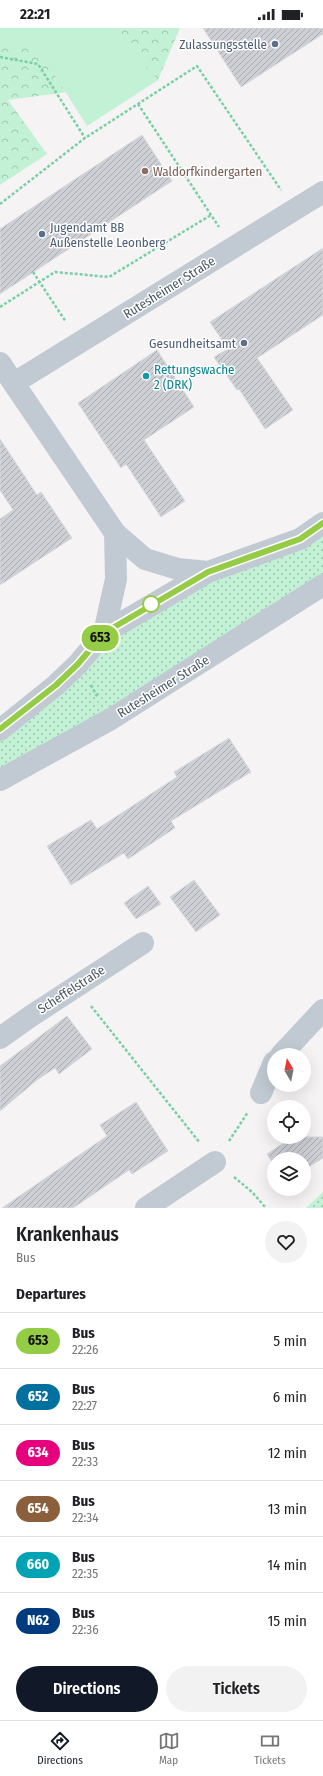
<!DOCTYPE html>
<meta charset="utf-8">
<style>
body{margin:0;font-family:"Fira Sans Condensed",sans-serif;background:#f2f2f2;color:#202124;height:100vh;display:flex;flex-direction:column;font-size:15px;white-space:nowrap}
*{box-sizing:border-box;margin:0}
p{font-size:13px;color:#757577}
.icon{flex:none;width:22px;height:22px;fill:none;stroke:currentColor;stroke-width:2;stroke-linecap:round;stroke-linejoin:round}
.map{position:relative;height:1180px;overflow:hidden}
.sheet{display:flex;flex-direction:column;background:#fff;flex:1}
.sheet>*{flex:none}
.badge{padding:0 8px;border-radius:13px;font-size:14px;line-height:26px}
.needle{width:26px;rotate:350deg}
.tools{position:absolute;left:267px;top:1020px;display:grid;gap:8px}
.tools a{display:grid;place-items:center;width:44px;height:44px;border-radius:50%;background:#fff;box-shadow:0 4px 16px #0002;font-size:20px}
.map>.badge{position:absolute;translate:-50% -50%;box-shadow:0 0 0 2px #fff}
h2{padding:0 16px;font-size:15px;line-height:36px}
.round{display:grid;place-items:center;flex:none;width:42px;height:42px;border-radius:21px;background:#f2f2f2}
.overview{display:flex;align-items:center;justify-content:space-between;height:68px;padding:0 16px}
h1{font-size:19px;font-weight:600;line-height:30px}
.action{display:flex;gap:8px;margin-top:auto;padding:8px 16px}
.action a{flex:1;height:46px;border-radius:24px;background:#111827;color:#fff;font-size:16px;font-weight:600;line-height:46px;text-align:center}
.action a+a{background:#f2f2f2;color:#202124}
ul{padding:0;list-style:none}
li{display:flex;align-items:center;gap:12px;height:56px;padding:0 16px;border-top:1px solid #e0e0e0}
li div{flex:1}
li b{display:block;font-size:15px}
li em{font-style:normal}
li .badge{min-width:44px;font-weight:700;text-align:center}
.status{display:flex;justify-content:space-between;align-items:center;height:28px;padding:0 20px;background:#fff;direction:ltr}
.status svg{height:11px;fill:currentColor}
.menu{display:flex;justify-content:space-around;align-items:center;height:56px;border-top:1px solid #e0e0e0;background:#fff;font-size:11px;color:#757577}
.menu a{display:grid;justify-items:center;gap:2px}
.menu .current{color:#111827}
.map>svg:first-child{display:block}
.grass{fill:url(#grass-dots)}
.forest{fill:url(#forest-crowns)}
.park{fill:#c3f1d5}
.building{fill:url(#building-hatch);stroke:#d7d9de}
.lines{fill:none;stroke-linecap:round;stroke-linejoin:round}
.path{stroke:#7ad0a6;stroke-width:2.5;stroke-dasharray:3 2;stroke-linecap:butt}
.minor{stroke:#c1cad2;stroke-width:22}
.line-casing{stroke:#fff;stroke-width:9}
.line{stroke:#95cc45;stroke-width:6}
.service-dot{fill:#5c6f8a;stroke:#fff;stroke-width:1.5}
.education-dot{fill:#8d6e63;stroke:#fff;stroke-width:1.5}
.culture-dot{fill:#0f9aa8;stroke:#fff;stroke-width:1.5}
.stop-dot{fill:#fff;stroke:#95cc45;stroke-width:2}
.labels{text-anchor:middle;stroke-width:3;stroke-linejoin:round;paint-order:stroke}
.service-label{font-size:13px;fill:#4e5e75;stroke:#fff;text-anchor:end}
.education-label{font-size:13px;fill:#785e54;stroke:#fff;text-anchor:start}
.street-label{font-size:13px;fill:#4a5661;stroke:#fff}
.culture-label{font-size:13px;fill:#0d838f;stroke:#fff;text-anchor:start}
</style>
<div class="status"><b>22:21</b><svg viewBox="0 0 49 12"><path d="M0 12V9h3v3zM5 12V6h3v6zM10 12V3h3v9zM15 12V0h3v12zM26 1h20v11H26zM47 4h2v5h-2z"/></svg></div>
<div class="map">
<svg width="323" height="1180" viewBox="0 0 323 1180">
<defs>
<pattern id="grass-dots" width="8" height="8" patternUnits="userSpaceOnUse"><rect width="8" height="8" fill="#c3f1d5"/><path d="M2 2h.1M6 6h.1" fill="none" stroke="#a0c6b0" stroke-width="1.8" stroke-linecap="round"/></pattern>
<pattern id="forest-crowns" width="20" height="18" patternUnits="userSpaceOnUse"><rect width="20" height="18" fill="#c3f1d5"/><path d="M2 6a3 3 0 1 1 6 0M12 15a3 3 0 1 1 6 0" fill="none" stroke="#a0c6b0"/></pattern>
<pattern id="building-hatch" width="6" height="6" patternUnits="userSpaceOnUse"><rect width="6" height="6" fill="#cdcfd5"/><path d="M-1 1l2-2M0 6l6-6M5 7l2-2" fill="none" stroke="#a8abb0"/></pattern>
</defs>
<rect width="100%" height="100%" fill="#f5f3f3"/>
<g class="grass">
<polygon points="323,495 323,557 0,752 0,702 104,605"/>
<polygon points="323,1164 323,1180 306,1180"/>
</g>
<polygon class="forest" points="0,0 180,0 158,52 8,72 47,126 0,157"/>
<polygon class="park" points="0,0 111,0 158,52 87,98 39,22 0,15"/>
<g class="building">
<polygon points="203,0 323,0 323,6 241,59"/>
<polygon points="142,107 172,153 0,266 0,201"/>
<polygon points="323,220 323,287 257,330 293,382 265,401 239,361 237,362 214,329 228,321 210,294"/>
<polygon points="157,322 194,379 144,412 185,473 161,489 126,436 121,440 78,375"/>
<polygon points="0,411 37,467 41,464 72,510 0,557 0,491 13,482 0,462"/>
<polygon points="229,710 251,744 171,793 175,800 128,831 124,825 71,857 47,818 91,792 97,801 177,749 174,744"/>
<polygon points="194,852 220,887 196,904 170,869"/>
<polygon points="148,858 161,876 136,891 124,875"/>
<polygon points="67,988 92,1021 59,1046 55,1040 37,1052 0,1083 0,1038"/>
<polygon points="136,1074 168,1123 132,1146 129,1142 73,1180 2,1180 107,1108 100,1097"/>
<polygon points="293,1109 323,1109 323,1130 304,1142 304,1131 274,1131 274,1137 267,1126"/>
</g>
<g class="lines">
<g class="path">
<polyline points="0,29 38,36 85,110"/>
<polyline points="138,76 219,199"/>
<polyline points="0,176 85,110 197,38 281,162"/>
<polyline points="33,244 66,294"/>
<polyline points="0,279 55,244 109,249 211,187"/>
<polyline points="91,657 98,670"/>
<polyline points="91,978 200,1115"/>
<polyline points="229,1113 248,1084"/>
<polyline points="234,1149 252,1164 266,1180"/>
</g>
<g class="minor">
<polyline points="0,335 115,505 145,531 178,541 208,544"/>
<polyline points="14,355 323,164"/>
<polyline points="104,605 116,551 115,505"/>
<polyline points="0,702 56,657 78,636 104,605 208,544 300,511 323,495"/>
<polyline points="0,752 111,691 323,557"/>
<polyline points="0,1010 31,988 143,915"/>
<polyline points="281,1027 323,982"/>
<polyline points="261,1065 274,1034"/>
<polyline points="146,1180 215,1134"/>
</g>
</g>
<g class="lines">
<defs>
<polyline id="line" points="0,701 56,657 78,636 104,605 208,544 300,511 323,495"/>
</defs>
<use href="#line" class="line-casing"/>
<use href="#line" class="line"/>
</g>
<g class="service-dot">
<circle cx="275" cy="16" r="4"/>
<circle cx="42" cy="206" r="4"/>
<circle cx="244" cy="315" r="4"/>
</g>
<circle class="education-dot" cx="145" cy="143" r="4"/>
<circle class="culture-dot" cx="146" cy="348" r="4"/>
<circle class="stop-dot" cx="151" cy="576" r="8"/>
<g class="labels">
<g class="service-label">
<text x="267" y="21">Zulassungsstelle</text>
<text x="50" y="204" text-anchor="start">Jugendamt BB<tspan x="50" dy="15">Außenstelle Leonberg</tspan></text>
<text x="236" y="320">Gesundheitsamt</text>
</g>
<g class="education-label">
<text x="153" y="148">Waldorfkindergarten</text>
</g>
<g class="street-label">
<text transform="translate(169 259) rotate(-32)" y="5">Rutesheimer Straße</text>
<text transform="translate(163 658) rotate(-32)" y="5">Rutesheimer Straße</text>
<text transform="translate(71 961) rotate(-33)" y="5">Scheffelstraße</text>
</g>
<g class="culture-label">
<text x="154" y="346">Rettungswache<tspan x="154" dy="15">2 (DRK)</tspan></text>
</g>
</g>
</svg>
<div class="tools">
<a><svg class="needle" viewBox="-14 -14 28 28"><path d="M0-13l5 13h-10z" fill="#e53935"/><path d="M0 13l5-13h-10z" fill="#757577"/></svg></a>
<a><svg class="icon" aria-label="locate" viewBox="0 0 24 24"><circle cx="12" cy="12" r="6"/><path d="M12 2v4M12 18v4M2 12h4M18 12h4"/></svg></a>
<a><svg class="icon" aria-label="layers" viewBox="0 0 24 24"><path d="M12 4l9 5-9 5-9-5zM3 14l9 5 9-5"/></svg></a>
</div>
<b class="badge" style="left:100px;top:610px;background:#95cc45;color:#111">653</b>
</div>
<section class="sheet">
<div class="overview"><div><h1>Krankenhaus</h1><p>Bus</p></div><a class="round"><svg class="icon" aria-label="heart" viewBox="0 0 24 24"><path d="M12 20l-8-8c-3-5 5-10 8-4 3-6 11-1 8 4z"/></svg></a></div>
<h2>Departures</h2>
<ul>
<li><span class="badge" style="background:#95cc45;color:#111">653</span><div><b>Bus</b><p>22:26</p></div><em>5 min</em></li>
<li><span class="badge" style="background:#00719f;color:#fff">652</span><div><b>Bus</b><p>22:27</p></div><em>6 min</em></li>
<li><span class="badge" style="background:#e6007e;color:#fff">634</span><div><b>Bus</b><p>22:33</p></div><em>12 min</em></li>
<li><span class="badge" style="background:#8b5e3c;color:#fff">654</span><div><b>Bus</b><p>22:34</p></div><em>13 min</em></li>
<li><span class="badge" style="background:#00a3b4;color:#fff">660</span><div><b>Bus</b><p>22:35</p></div><em>14 min</em></li>
<li><span class="badge" style="background:#003b80;color:#fff">N62</span><div><b>Bus</b><p>22:36</p></div><em>15 min</em></li>
</ul>
<div class="action"><a>Directions</a><a>Tickets</a></div>
</section>
<nav class="menu">
<a class="current"><svg class="icon" aria-label="directions" viewBox="0 0 24 24"><path d="M12 3l9 9-9 9-9-9zM9 14v-3h6M13 9l2 2-2 2"/></svg>Directions</a>
<a><svg class="icon" aria-label="map" viewBox="0 0 24 24"><path d="M3 6l6-2 6 2 6-2v14l-6 2-6-2-6 2zM9 4v14M15 6v14"/></svg>Map</a>
<a><svg class="icon" aria-label="tickets" viewBox="0 0 24 24"><path d="M3 7h18v10H3zM15 7v10"/></svg>Tickets</a>
</nav>
